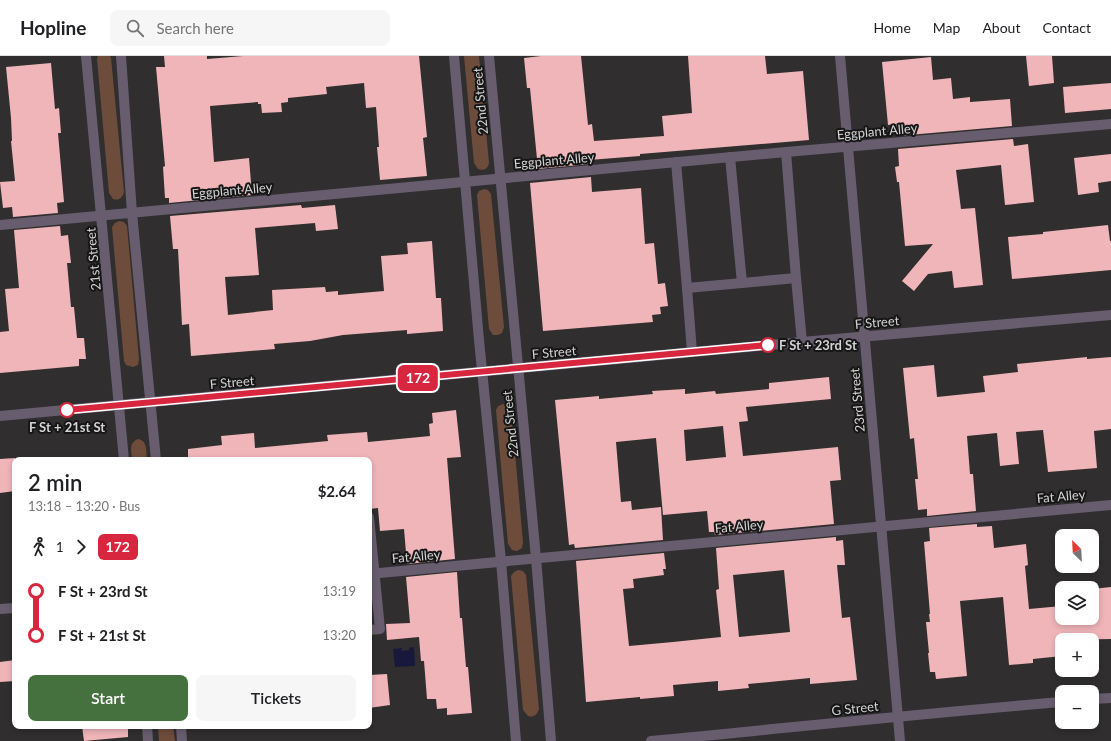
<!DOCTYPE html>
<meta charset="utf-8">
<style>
body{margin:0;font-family:Lato,sans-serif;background:#f6f6f6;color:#202124;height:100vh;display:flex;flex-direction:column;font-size:15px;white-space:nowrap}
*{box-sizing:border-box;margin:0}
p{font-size:13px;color:#757577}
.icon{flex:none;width:22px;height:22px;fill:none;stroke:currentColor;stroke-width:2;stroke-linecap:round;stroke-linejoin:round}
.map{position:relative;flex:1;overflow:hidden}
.panel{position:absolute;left:12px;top:401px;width:360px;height:272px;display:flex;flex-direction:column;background:#fff;border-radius:8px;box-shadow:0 2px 6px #0003}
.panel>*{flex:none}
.badge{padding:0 8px;border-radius:6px;font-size:14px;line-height:26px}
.needle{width:26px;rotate:336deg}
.controls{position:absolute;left:1055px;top:473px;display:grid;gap:8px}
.controls a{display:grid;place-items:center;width:44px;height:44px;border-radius:8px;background:#fff;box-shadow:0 2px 6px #0003;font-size:20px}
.map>.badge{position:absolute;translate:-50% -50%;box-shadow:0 0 0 2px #fff}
.legs{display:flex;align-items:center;gap:6px;height:44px;padding:0 16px;font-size:13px}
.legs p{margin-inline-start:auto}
.summary{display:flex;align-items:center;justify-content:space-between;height:68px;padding:0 16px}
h1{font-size:22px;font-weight:600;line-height:30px}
.primary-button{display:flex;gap:8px;margin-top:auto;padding:8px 16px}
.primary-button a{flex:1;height:46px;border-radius:8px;background:#45713e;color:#fff;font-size:16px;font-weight:600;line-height:46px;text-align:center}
.primary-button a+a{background:#f6f6f6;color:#202124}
ul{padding:0 16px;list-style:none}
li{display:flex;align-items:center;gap:14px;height:44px;font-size:15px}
li i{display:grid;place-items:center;width:6px;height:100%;margin:0 5px;background:currentColor}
li i::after{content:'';width:10px;height:10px;margin:-5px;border:3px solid;border-radius:50%;background:#fff}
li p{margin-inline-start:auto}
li:first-child i{background:linear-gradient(#0000 50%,currentColor 0)}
li:last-child i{background:linear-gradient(currentColor 50%,#0000 0)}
header{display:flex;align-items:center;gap:24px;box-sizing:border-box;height:56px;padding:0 20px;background:#fff;border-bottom:1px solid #e0e0e0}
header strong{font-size:19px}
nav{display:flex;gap:22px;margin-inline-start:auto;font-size:14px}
.search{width:280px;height:36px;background:#f6f6f6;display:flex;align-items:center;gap:10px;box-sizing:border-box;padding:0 14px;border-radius:8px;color:#757577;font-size:15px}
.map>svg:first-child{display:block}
.green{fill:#6e4c3c}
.water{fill:#17183c}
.building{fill:#f0b5b9;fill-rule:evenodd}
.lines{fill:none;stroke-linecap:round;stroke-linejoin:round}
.minor{stroke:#685d6f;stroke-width:10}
.line-1-casing{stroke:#fff;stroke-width:9}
.line-1{stroke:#d7263d;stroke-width:6}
.stop-1-dot{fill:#fff;stroke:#d7263d;stroke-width:2}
.labels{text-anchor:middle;stroke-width:4;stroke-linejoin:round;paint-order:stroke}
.street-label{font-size:13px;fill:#d4d3d4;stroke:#171617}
.stop-label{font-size:13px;font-weight:bold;fill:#d4d3d4;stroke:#171617;text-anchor:start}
</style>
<header>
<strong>Hopline</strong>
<div class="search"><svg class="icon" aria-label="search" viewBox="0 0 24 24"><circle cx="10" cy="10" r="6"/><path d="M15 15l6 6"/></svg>Search here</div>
<nav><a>Home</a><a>Map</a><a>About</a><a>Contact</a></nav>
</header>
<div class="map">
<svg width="1111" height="685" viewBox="0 0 1111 685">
<rect width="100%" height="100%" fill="#302e2f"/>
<g class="green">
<path d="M98 0H110L111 2 124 136C122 142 119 145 113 143L109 137 97 3Z"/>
<path d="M464 0H479L489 107C488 113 484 115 478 113L474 107Z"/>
<polygon points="484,133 488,134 491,138 504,271 502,277 498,279 493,279 489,273 477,139 479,135"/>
<polygon points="119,165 124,166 127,170 139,303 138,309 133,311 126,309 124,305 112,171 115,167"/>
<polygon points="503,348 508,350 511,353 523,486 522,492 517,495 512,494 508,488 496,354 498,350"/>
<path d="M138 383C148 385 146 395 147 404H132C132 395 128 387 138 383Z"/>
<path d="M518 514 523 515 526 519 539 653C537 659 533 662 528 660L523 654 511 520 514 516Z"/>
<polygon points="158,670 173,670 175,685 159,685"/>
</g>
<polygon class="water" points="414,591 415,610 395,611 393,593 402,592 402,595 409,594 409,592"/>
<g class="building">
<polygon points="164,0 207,0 207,3 243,0 419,0 427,81 423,82 427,120 380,124 377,91 379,91 376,51 366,52 364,27 326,31 327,38 288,42 288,46 281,47 282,56 262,57 261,48 258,48 258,46 210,50 214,106 249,102 252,139 169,147 169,142 165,142 163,111 165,110 156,11 165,11"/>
<polygon points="541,0 581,0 588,69 592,68 594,85 664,80 662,60 692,57 688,0 765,0 767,18 803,15 809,84 640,98 640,100 589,104 589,108 538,113 530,32 527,32 524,2"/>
<polygon points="1026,0 1052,0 1054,27 1029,30"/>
<polygon points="931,1 933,24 951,22 953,43 970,41 970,46 1010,43 1012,70 897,80 896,68 888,69 882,6"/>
<polygon points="51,7 55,53 59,52 61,77 58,77 64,146 57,147 58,157 13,161 12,151 3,152 0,126 15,125 11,85 12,85 11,62 6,11"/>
<polygon points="1111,27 1111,53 1065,57 1063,31"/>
<polygon points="1013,83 1014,90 1028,88 1034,146 1005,149 1001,109 956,114 961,153 975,152 983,229 954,232 952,215 928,218 914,235 902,225 933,188 905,190 899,126 897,126 895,111 899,110 898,93"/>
<polygon points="1111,98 1111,125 1098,127 1099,136 1078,139 1074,102"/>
<polygon points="591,121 592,136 641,132 645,188 654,187 658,228 665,227 668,250 660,251 661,258 652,259 653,266 543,275 530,127"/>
<polygon points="301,149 302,152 335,149 338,173 316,175 315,167 255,172 259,219 225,221 228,259 273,254 272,234 325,231 326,236 338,235 338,239 384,235 381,200 408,198 407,187 432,185 436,242 441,242 443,275 407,278 407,274 343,279 310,285 274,288 275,293 191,300 189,268 182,269 178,193 173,193 170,160"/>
<polygon points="1108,169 1110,185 1111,185 1111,214 1012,223 1008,181 1043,178 1043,176"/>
<polygon points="60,170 61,180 68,179 71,207 67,207 71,251 74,251 77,282 84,282 86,303 79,303 79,310 0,317 0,276 9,275 5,233 19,232 14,174"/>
<polygon points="1087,301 1087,303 1111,301 1111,373 1094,375 1097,412 1048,416 1043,374 1016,376 1019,408 1000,410 997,377 967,380 970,418 973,418 976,455 927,460 927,453 918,454 915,423 918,423 914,382 910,383 903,312 934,309 937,341 985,336 983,320 1018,316 1017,308"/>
<path d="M829 321 831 343 746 351 748 365 739 366 743 400 838 391 841 424 830 425 834 468 715 479 714 476H709L707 455 663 459 656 382 616 386 621 446 631 445 632 454 661 451 663 484 575 492 574 488 569 489 555 344 599 340V343L653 338 652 335 685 333V338L715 335 716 338 769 333V327ZM723 370 726 401 686 405 684 374Z"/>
<polygon points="456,354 461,401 447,402 455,503 407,508 404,473 380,475 378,452 369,453 369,404 188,404 188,393 222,389 221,380 254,377 255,392 328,385 327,379 367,376 368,386 430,380 429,368 433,367 432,357"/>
<polygon points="15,402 15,435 0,437 0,403"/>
<polygon points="977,468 977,471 992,470 994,492 1026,488 1028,509 1025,510 1029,553 1062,550 1062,562 1092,562 1092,533 1111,531 1111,583 1062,584 1062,600 1033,603 1033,607 1009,609 1003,541 960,545 967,620 936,623 935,616 930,616 928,597 929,597 926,566 930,566 929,558 930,558 924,486 930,485 929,472"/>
<path d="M836 481V485L843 484 845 509H837L842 562 850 561 857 624 810 628V622L748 628 749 632 718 635V625L673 629 674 640 640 643V641L586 646 576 505 664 497 666 513H663L664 519 633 523 634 532 623 533 629 590 673 586 721 581 716 534 719 533 716 492ZM784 514 790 576 739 581 733 519Z"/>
<polygon points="457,516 460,562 462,562 466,611 468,611 472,657 447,659 447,652 437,653 436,643 427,643 424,605 421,605 419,581 387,584 386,568 410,567 406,521"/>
<polygon points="15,604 15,625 0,626 0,606"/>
<polygon points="387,618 390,649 369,652 369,619"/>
<polygon points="82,670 128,670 128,681 84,685"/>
</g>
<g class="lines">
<g class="minor">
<polyline points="86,0 124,404"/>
<polyline points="121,0 132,157 156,404"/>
<polyline points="454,0 479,284 501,505 516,685"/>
<polyline points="489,0 536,502 551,685"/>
<polyline points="840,0 900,685"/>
<polyline points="730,101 742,227"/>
<polyline points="676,106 687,232 796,222 786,96"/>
<polyline points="0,169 786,96 1111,68"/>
<polyline points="796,222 802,286"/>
<polyline points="687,232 692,296"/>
<polyline points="0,360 802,286 1111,259"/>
<polyline points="369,461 380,573 369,574"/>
<polyline points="369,518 1111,449"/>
<polyline points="0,553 15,552"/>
<polyline points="1092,643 1111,642"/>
<polyline points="147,670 148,685"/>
<polyline points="181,670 182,685"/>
<path d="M651 685C788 672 925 657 1062 646"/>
</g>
</g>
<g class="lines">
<defs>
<polyline id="line-1" points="67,354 768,289"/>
</defs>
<use href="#line-1" class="line-1-casing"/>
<use href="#line-1" class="line-1"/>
</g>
<g class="stop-1-dot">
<circle cx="768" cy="289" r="7"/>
<circle cx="67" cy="354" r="7"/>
</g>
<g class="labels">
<g class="street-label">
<text transform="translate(480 45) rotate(-95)" y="5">22nd Street</text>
<text transform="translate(877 75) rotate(-5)" y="5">Eggplant Alley</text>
<text transform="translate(554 104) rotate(-5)" y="5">Eggplant Alley</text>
<text transform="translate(232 134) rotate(-5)" y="5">Eggplant Alley</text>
<text transform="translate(93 203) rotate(-95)" y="5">21st Street</text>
<text transform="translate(877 266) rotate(-5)" y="5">F Street</text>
<text transform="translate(554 296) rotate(-5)" y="5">F Street</text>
<text transform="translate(232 326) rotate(-5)" y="5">F Street</text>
<text transform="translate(857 344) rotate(-95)" y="5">23rd Street</text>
<text transform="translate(510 368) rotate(-96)" y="5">22nd Street</text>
<text transform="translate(1061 440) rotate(-5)" y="5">Fat Alley</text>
<text transform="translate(739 470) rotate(-5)" y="5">Fat Alley</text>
<text transform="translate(416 500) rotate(-5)" y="5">Fat Alley</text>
<text transform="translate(855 652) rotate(-6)" y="5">G Street</text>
</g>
<g class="stop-label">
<text x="779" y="294">F St + 23rd St</text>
<text x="67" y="376" text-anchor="middle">F St + 21st St</text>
</g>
</g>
</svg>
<div class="controls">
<a><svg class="needle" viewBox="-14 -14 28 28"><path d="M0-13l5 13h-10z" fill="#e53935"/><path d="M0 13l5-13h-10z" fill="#757577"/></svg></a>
<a><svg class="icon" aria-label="layers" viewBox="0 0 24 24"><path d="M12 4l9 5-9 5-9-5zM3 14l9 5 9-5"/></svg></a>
<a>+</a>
<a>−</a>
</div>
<b class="badge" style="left:418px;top:322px;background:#d7263d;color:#fff">172</b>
<section class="panel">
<div class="summary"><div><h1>2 min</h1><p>13:18 – 13:20 · Bus</p></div><b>$2.64</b></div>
<div class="legs"><svg class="icon" aria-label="walk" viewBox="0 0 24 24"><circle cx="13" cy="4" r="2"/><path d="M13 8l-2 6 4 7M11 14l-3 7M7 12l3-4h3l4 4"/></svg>1<svg class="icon" aria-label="forward" viewBox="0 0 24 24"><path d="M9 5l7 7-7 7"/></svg><b class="badge" style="background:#d7263d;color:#fff">172</b></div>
<ul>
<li><i style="color:#d7263d"></i><b>F St + 23rd St</b><p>13:19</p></li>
<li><i style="color:#d7263d"></i><b>F St + 21st St</b><p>13:20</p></li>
</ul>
<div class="primary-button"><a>Start</a><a>Tickets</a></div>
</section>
</div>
